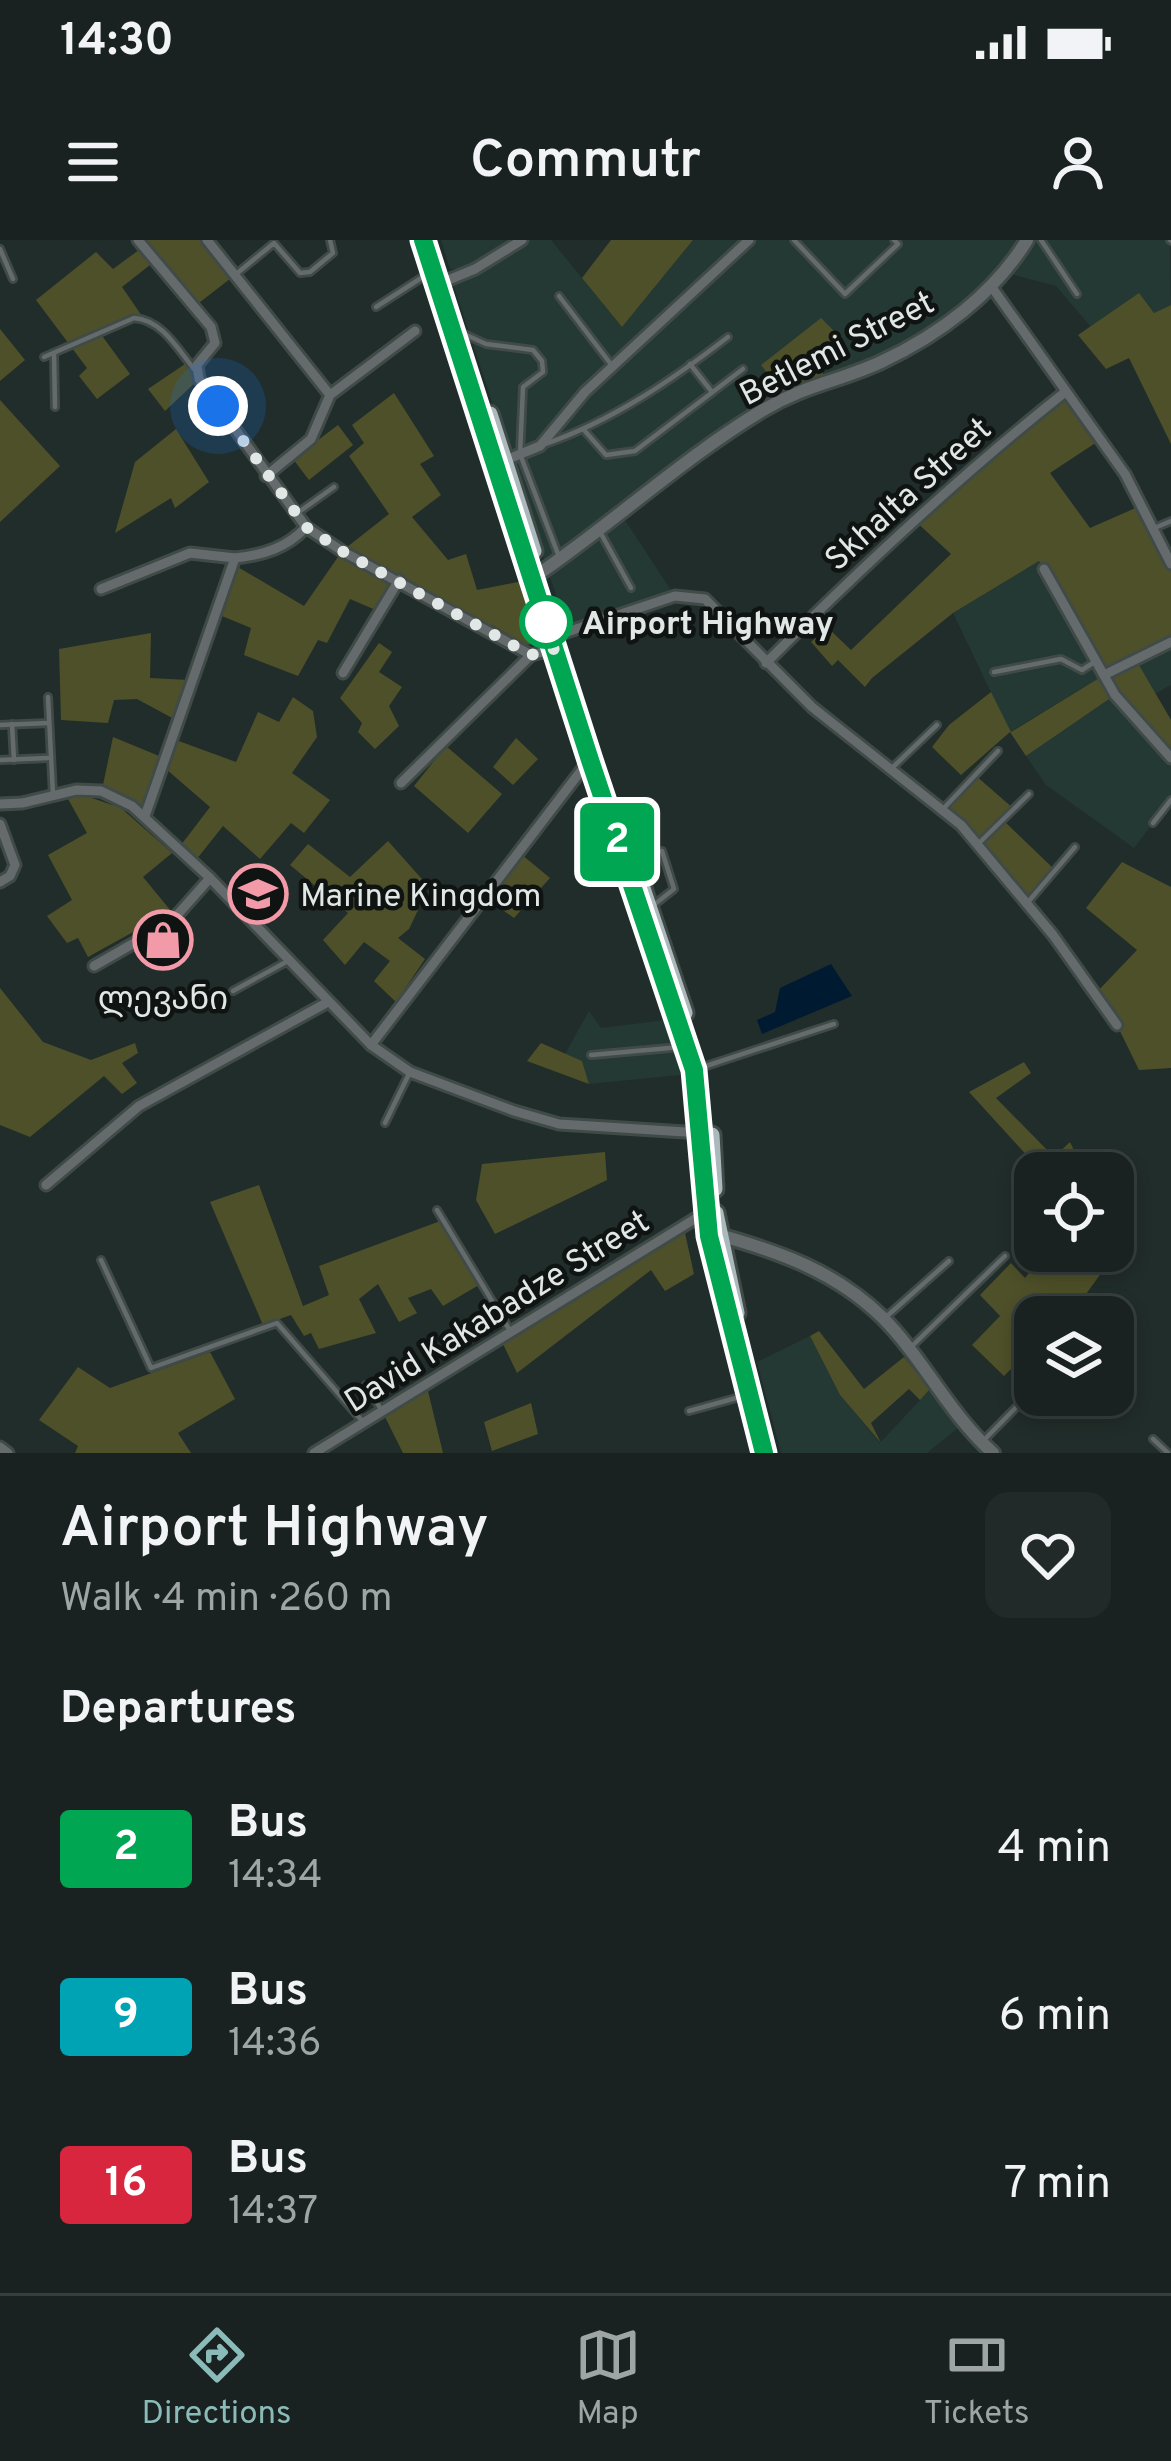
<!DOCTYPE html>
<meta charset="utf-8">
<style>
body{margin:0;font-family:Overpass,"Noto Sans Georgian",sans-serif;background:#222a29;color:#f1f3f6;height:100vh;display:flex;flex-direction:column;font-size:45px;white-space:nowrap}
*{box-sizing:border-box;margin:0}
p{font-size:39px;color:#9fa4a5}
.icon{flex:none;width:66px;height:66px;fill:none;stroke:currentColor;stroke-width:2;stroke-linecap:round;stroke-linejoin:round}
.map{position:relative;height:1213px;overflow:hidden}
.drawer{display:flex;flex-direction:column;background:#192220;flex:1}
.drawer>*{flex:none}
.badge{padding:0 24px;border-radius:9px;font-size:42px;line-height:78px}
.tools{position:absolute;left:1014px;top:912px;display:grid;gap:24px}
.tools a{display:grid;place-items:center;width:120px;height:120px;border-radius:24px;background:#192220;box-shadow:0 6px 18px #0003,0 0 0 3px #373f3e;font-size:60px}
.you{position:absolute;width:60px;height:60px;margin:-30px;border:9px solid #fff;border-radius:50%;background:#1a73e8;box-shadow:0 0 0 18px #1a73e833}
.map>.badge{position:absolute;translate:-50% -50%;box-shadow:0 0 0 6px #fff}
h2{padding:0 60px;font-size:45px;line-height:108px}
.round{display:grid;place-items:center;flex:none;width:126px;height:126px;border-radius:24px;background:#222a29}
.overview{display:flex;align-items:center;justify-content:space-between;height:204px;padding:0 60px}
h1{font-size:57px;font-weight:600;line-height:90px}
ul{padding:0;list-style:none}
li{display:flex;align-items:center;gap:36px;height:168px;padding:0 60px}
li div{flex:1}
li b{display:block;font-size:45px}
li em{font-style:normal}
li .badge{min-width:132px;font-weight:700;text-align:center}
.status{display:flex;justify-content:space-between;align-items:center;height:84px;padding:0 60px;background:#192220;direction:ltr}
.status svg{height:33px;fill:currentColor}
header{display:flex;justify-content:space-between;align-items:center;height:156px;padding:0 60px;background:#192220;font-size:54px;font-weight:600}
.menu{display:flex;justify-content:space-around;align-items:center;height:168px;border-top:3px solid #373f3e;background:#192220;font-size:33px;color:#9fa4a5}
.menu a{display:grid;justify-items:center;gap:6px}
.menu .selected{color:#8bbbb9}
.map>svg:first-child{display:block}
.built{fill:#243834}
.green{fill:#4e5029}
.water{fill:#001a32}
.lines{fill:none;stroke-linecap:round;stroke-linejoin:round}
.service-casing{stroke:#404b48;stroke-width:10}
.minor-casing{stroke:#404b48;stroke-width:15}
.tertiary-casing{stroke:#404b48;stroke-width:18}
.trunk-casing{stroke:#404b48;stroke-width:21}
.service{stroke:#656b6c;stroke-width:4.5}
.minor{stroke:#656b6c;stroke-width:9}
.tertiary{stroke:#656b6c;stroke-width:12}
.trunk{stroke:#acb9bc;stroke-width:15}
.line-casing{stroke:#fff;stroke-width:27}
.line{stroke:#00a651;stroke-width:18}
.walk{stroke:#e0e7e5;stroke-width:12;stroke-dasharray:0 21.6}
.stop-dot{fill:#fff;stroke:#00a651;stroke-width:6}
.labels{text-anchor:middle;stroke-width:9;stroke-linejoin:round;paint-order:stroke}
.street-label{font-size:33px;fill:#e0e7e5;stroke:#0f1413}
.stop-label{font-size:33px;font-weight:bold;fill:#e0e7e5;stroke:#0f1413;text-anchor:start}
.poi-label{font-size:33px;fill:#e0e7e5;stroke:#0f1413;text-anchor:start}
</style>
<div class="status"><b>14:30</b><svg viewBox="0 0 49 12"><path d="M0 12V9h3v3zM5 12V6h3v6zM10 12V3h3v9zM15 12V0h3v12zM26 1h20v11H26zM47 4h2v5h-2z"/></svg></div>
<header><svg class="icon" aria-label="menu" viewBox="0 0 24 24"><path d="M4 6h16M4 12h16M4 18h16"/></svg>Commutr<svg class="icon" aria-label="person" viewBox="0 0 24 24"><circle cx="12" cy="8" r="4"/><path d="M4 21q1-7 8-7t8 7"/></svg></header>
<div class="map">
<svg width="1171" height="1213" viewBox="0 0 1171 1213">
<rect width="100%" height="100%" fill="#212d2a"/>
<g class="built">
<polygon points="441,0 551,0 622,87 693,0 1170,0 1171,65 1154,73 1139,54 1091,87 1056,46 1007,33 953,79 880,122 825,140 817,121 822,79 786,157 621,274 675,356 567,386 548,332 559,320 544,319 453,44 472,29 450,29"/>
<polygon points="1039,321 1104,435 1010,492 953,373"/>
<polygon points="1171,402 1171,445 1155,454 1135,420"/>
<polygon points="1115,455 1171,518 1171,560 1134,608 1046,545 1026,516"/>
<polygon points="589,771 601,788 674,779 691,834 589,844 582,821 565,814"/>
<polygon points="810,1096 840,1155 880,1203 930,1149 959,1187 927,1213 781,1213 757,1122"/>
</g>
<g class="green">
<polygon points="141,0 207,0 235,35 195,66 155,21 122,47 144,79 134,78 100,93 130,134 97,159 79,136 87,128 36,60 96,12 113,29 143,7"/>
<polygon points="611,0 693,0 622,87 582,38"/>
<polygon points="1139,53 1154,73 1171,65 1171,204 1129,118 1106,129 1078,95"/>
<polygon points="821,78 842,99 818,121 825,140 786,157 761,125"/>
<polygon points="0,89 25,120 0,141"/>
<polygon points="188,122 199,139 165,171 148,149"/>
<polygon points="394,153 434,216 420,224 441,255 412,277 448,320 466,314 477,350 528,340 545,401 527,405 492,385 486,389 342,311 389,274 349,216 364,203 352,185"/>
<polygon points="1064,153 1100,200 1050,233 1090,288 1140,266 1171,324 1171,402 1136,420 1171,480 1171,518 1115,455 1026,516 1010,492 961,535 932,507 949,485 991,452 1011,492 1104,435 1039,321 953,373 872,438 865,447 838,420 832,426 811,402 827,387 851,410 951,314 913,279"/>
<polygon points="0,160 60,226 0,282"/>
<polygon points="338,185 353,205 309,240 293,219"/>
<polygon points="176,189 209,242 175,268 171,258 115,293 135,222"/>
<polygon points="340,314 393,343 378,371 350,359 327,403 318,400 298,436 244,415 251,388 217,374 229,352 236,326 304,366"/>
<polygon points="151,393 150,438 189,440 176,480 137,459 114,460 108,483 61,480 59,409"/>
<polygon points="379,403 392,412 379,432 402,447 389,466 399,486 375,509 358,492 362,483 340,458"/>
<polygon points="293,457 313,471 317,497 292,533 330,560 304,593 291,583 260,619 223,586 196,620 181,605 210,567 166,529 176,500 236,522 258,472 279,482"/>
<polygon points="113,497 164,518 147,566 140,568 103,545"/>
<polygon points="516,498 538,519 513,545 493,527"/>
<polygon points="446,506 502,554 468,593 414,546"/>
<polygon points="975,535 1014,569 1003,580 1055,630 1027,663 942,570"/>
<polygon points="86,556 121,568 172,613 143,637 171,671 88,717 78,698 67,703 47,676 72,660 48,615 87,593 67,557"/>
<polygon points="388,601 429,647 409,689 398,698 425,719 396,762 374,741 390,721 364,702 345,725 323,700 348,673 290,625 308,604 350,637"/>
<polygon points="521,614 550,638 514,678 487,659"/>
<polygon points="1122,622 1171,647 1171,828 1139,830 1117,785 1095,754 1137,710 1086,668"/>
<polygon points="0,748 43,802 91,820 135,803 138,813 122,823 137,843 122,854 104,836 30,897 0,885"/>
<polygon points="541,803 582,821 589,844 527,821"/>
<polygon points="1024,822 1031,833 996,858 1054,917 1070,902 1085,933 1043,933 969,852"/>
<polygon points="605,912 607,940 495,994 476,960 482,924"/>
<polygon points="259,945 303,1066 329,1055 319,1026 443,980 479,1045 443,1066 431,1049 408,1058 417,1073 399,1082 378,1044 359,1059 376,1093 319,1109 311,1093 304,1096 291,1075 263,1085 210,962"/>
<polygon points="1113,979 1128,996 1081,1061 1064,1077 1035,1077 1035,1105 1004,1136 972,1105 1000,1076 980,1055 1011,1023 1025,1038 1046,1011 1113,1011"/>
<polygon points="685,993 694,1034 665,1051 651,1030 517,1133 503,1104"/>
<polygon points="819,1091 864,1149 904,1117 930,1149 920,1160 909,1149 871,1183 881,1203 840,1155 810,1096"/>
<polygon points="210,1112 235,1159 178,1193 191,1213 75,1213 78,1206 39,1180 78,1127 110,1148"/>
<polygon points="427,1147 443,1213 403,1213 384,1175"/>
<polygon points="531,1163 538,1194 492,1211 484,1182"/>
</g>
<polygon class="water" points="831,724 852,756 762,794 757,780 775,772 780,748"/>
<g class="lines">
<defs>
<g id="service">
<polyline points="794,0 845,54 898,4 894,0"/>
<polyline points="1041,0 1077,54"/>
<polyline points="1170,0 1171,1"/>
<polyline points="0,9 13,39"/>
<polyline points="235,35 274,3 300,33 310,32 333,13 330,0"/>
<polyline points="559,56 610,123"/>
<polyline points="376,67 429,33"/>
<polyline points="464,94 486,104 533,110 542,121 543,132 523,147 520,214 558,314"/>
<polyline points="54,113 55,167"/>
<path d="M44 117 134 78C162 80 177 108 194 129"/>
<polyline points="690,124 712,152"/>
<polyline points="584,190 606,215 635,211 743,129"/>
<path d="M545 204C612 181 672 140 728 97"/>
<polyline points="296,274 334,247"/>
<polyline points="1152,289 1171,281"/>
<polyline points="599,290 631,348"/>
<polyline points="994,432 1061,419 1082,430 1096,421"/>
<polyline points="48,457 53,555"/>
<polyline points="12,484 14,520"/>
<polyline points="0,485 49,483"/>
<polyline points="0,520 48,518"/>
<polyline points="893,527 937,485"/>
<polyline points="944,568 998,511"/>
<polyline points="1153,583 1171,560"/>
<polyline points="977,605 1029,554"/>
<polyline points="1028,662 1075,607"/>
<polyline points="655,664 674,649 662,611"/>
<polyline points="233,751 286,722"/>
<polyline points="591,815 681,807"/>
<polyline points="703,827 834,784"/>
<polyline points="385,883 409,834"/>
<polyline points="437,970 509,1089"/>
<polyline points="101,1020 151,1128 277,1083 364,1183"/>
<polyline points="886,1077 949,1021"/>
<polyline points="910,1108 1005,1016"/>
<polyline points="366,1145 382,1171"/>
<polyline points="689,1171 747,1155"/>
<polyline points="985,1199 1035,1148"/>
<polyline points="1153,1199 1168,1213"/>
</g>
<g id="minor">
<polyline points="138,0 211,87 215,103 197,125 199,139 306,287 342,311 531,415"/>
<polyline points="207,0 330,155"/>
<polyline points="446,41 475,29 522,0"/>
<polyline points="991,46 1125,234 1171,324"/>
<polyline points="506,220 540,206 585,152 749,0"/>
<polyline points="266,236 311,199 330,155 415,91"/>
<polyline points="1044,329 1115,455 1171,518"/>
<polyline points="101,349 190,313 235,318"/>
<polyline points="561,394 675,356 705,359 812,467 961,585 1053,695 1117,785"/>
<path d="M766 423C862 327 958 237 1064 153"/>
<polyline points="343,433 399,340"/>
<polyline points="1104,435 1171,402"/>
<polyline points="401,543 531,415 554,409"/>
<polyline points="0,564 22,563 76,550 101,551 132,566 210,638 371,805 410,832 514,871 559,884 701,893"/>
<path d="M145 576 235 318C263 315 287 308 306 287"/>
<polyline points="0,584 15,625 10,636 0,642"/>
<polyline points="94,726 171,682 210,638"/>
<polyline points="371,805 590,519"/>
<polyline points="46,945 139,866 328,762"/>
<polyline points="0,1207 8,1213"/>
<polyline points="314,1213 706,972"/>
</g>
<g id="tertiary">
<path d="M540 333C614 282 686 216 763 170 805 145 840 141 881 122 939 95 994 54 1027 0"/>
<path d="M719 995C780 1012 836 1032 882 1077 923 1118 949 1174 993 1213"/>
</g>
<g id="trunk">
<polyline points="423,0 694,830 709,996 764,1213"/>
<polyline points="490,174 534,311"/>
<polyline points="618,574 685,773"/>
<polyline points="712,895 715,949"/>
<polyline points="716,973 737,1073"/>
</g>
</defs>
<use href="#service" class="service-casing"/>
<use href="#minor" class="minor-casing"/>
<use href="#tertiary" class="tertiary-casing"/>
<use href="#trunk" class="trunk-casing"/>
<use href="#service" class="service"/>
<use href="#minor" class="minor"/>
<use href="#tertiary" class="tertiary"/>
<use href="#trunk" class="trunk"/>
</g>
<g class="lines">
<defs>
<polyline id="line" points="423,0 590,520 694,830 709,996 764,1213"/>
</defs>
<use href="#line" class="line-casing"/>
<use href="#line" class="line"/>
<polyline class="walk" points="218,166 306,287 342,311 531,415 554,409 546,382"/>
</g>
<defs>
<symbol id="school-ring" viewBox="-11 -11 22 22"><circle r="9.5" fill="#0f1413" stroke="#f39aa9" stroke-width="1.5"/><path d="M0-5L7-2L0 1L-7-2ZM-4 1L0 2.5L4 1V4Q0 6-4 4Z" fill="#f39aa9"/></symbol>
<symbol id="shop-ring" viewBox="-11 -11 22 22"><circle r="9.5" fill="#0f1413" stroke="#f39aa9" stroke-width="1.5"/><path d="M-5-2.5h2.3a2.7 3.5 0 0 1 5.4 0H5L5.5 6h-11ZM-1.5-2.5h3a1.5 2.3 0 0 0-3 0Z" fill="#f39aa9"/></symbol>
</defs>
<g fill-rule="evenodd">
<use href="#school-ring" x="225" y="621" width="66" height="66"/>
<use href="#shop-ring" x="130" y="667" width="66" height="66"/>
</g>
<circle class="stop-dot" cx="546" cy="382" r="24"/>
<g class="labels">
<g class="street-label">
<text transform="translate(836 107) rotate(-27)" y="12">Betlemi Street</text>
<text transform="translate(907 253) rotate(-42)" y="12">Skhalta Street</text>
<text transform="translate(496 1070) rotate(-32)" y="12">David Kakabadze Street</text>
</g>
<g class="stop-label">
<text x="582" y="394">Airport Highway</text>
</g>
<g class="poi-label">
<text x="300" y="666">Marine Kingdom</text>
<text x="163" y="769" text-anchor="middle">ლევანი</text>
</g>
</g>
</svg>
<div class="tools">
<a><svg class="icon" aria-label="locate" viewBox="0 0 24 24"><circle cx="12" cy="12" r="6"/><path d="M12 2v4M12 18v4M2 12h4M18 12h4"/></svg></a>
<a><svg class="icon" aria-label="layers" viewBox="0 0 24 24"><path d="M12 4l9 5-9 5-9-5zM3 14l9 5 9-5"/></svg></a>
</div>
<div class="you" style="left:218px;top:166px"></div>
<b class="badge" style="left:617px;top:602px;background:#00a651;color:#fff">2</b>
</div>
<section class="drawer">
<div class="overview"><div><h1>Airport Highway</h1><p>Walk · 4 min · 260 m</p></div><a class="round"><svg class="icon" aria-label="heart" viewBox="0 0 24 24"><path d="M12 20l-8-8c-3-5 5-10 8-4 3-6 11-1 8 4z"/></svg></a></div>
<h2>Departures</h2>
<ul>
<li><span class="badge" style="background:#00a651;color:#fff">2</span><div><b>Bus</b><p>14:34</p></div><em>4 min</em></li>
<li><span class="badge" style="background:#00a3b4;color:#fff">9</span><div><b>Bus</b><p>14:36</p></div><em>6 min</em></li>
<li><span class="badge" style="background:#d7263d;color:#fff">16</span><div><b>Bus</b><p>14:37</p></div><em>7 min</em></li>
</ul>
</section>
<nav class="menu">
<a class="selected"><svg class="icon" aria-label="directions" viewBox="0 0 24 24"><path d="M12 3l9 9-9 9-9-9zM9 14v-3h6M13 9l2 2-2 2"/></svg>Directions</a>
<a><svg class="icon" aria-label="map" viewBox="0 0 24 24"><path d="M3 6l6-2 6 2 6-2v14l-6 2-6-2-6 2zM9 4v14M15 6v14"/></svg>Map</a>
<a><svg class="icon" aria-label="tickets" viewBox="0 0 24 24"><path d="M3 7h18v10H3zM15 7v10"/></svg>Tickets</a>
</nav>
